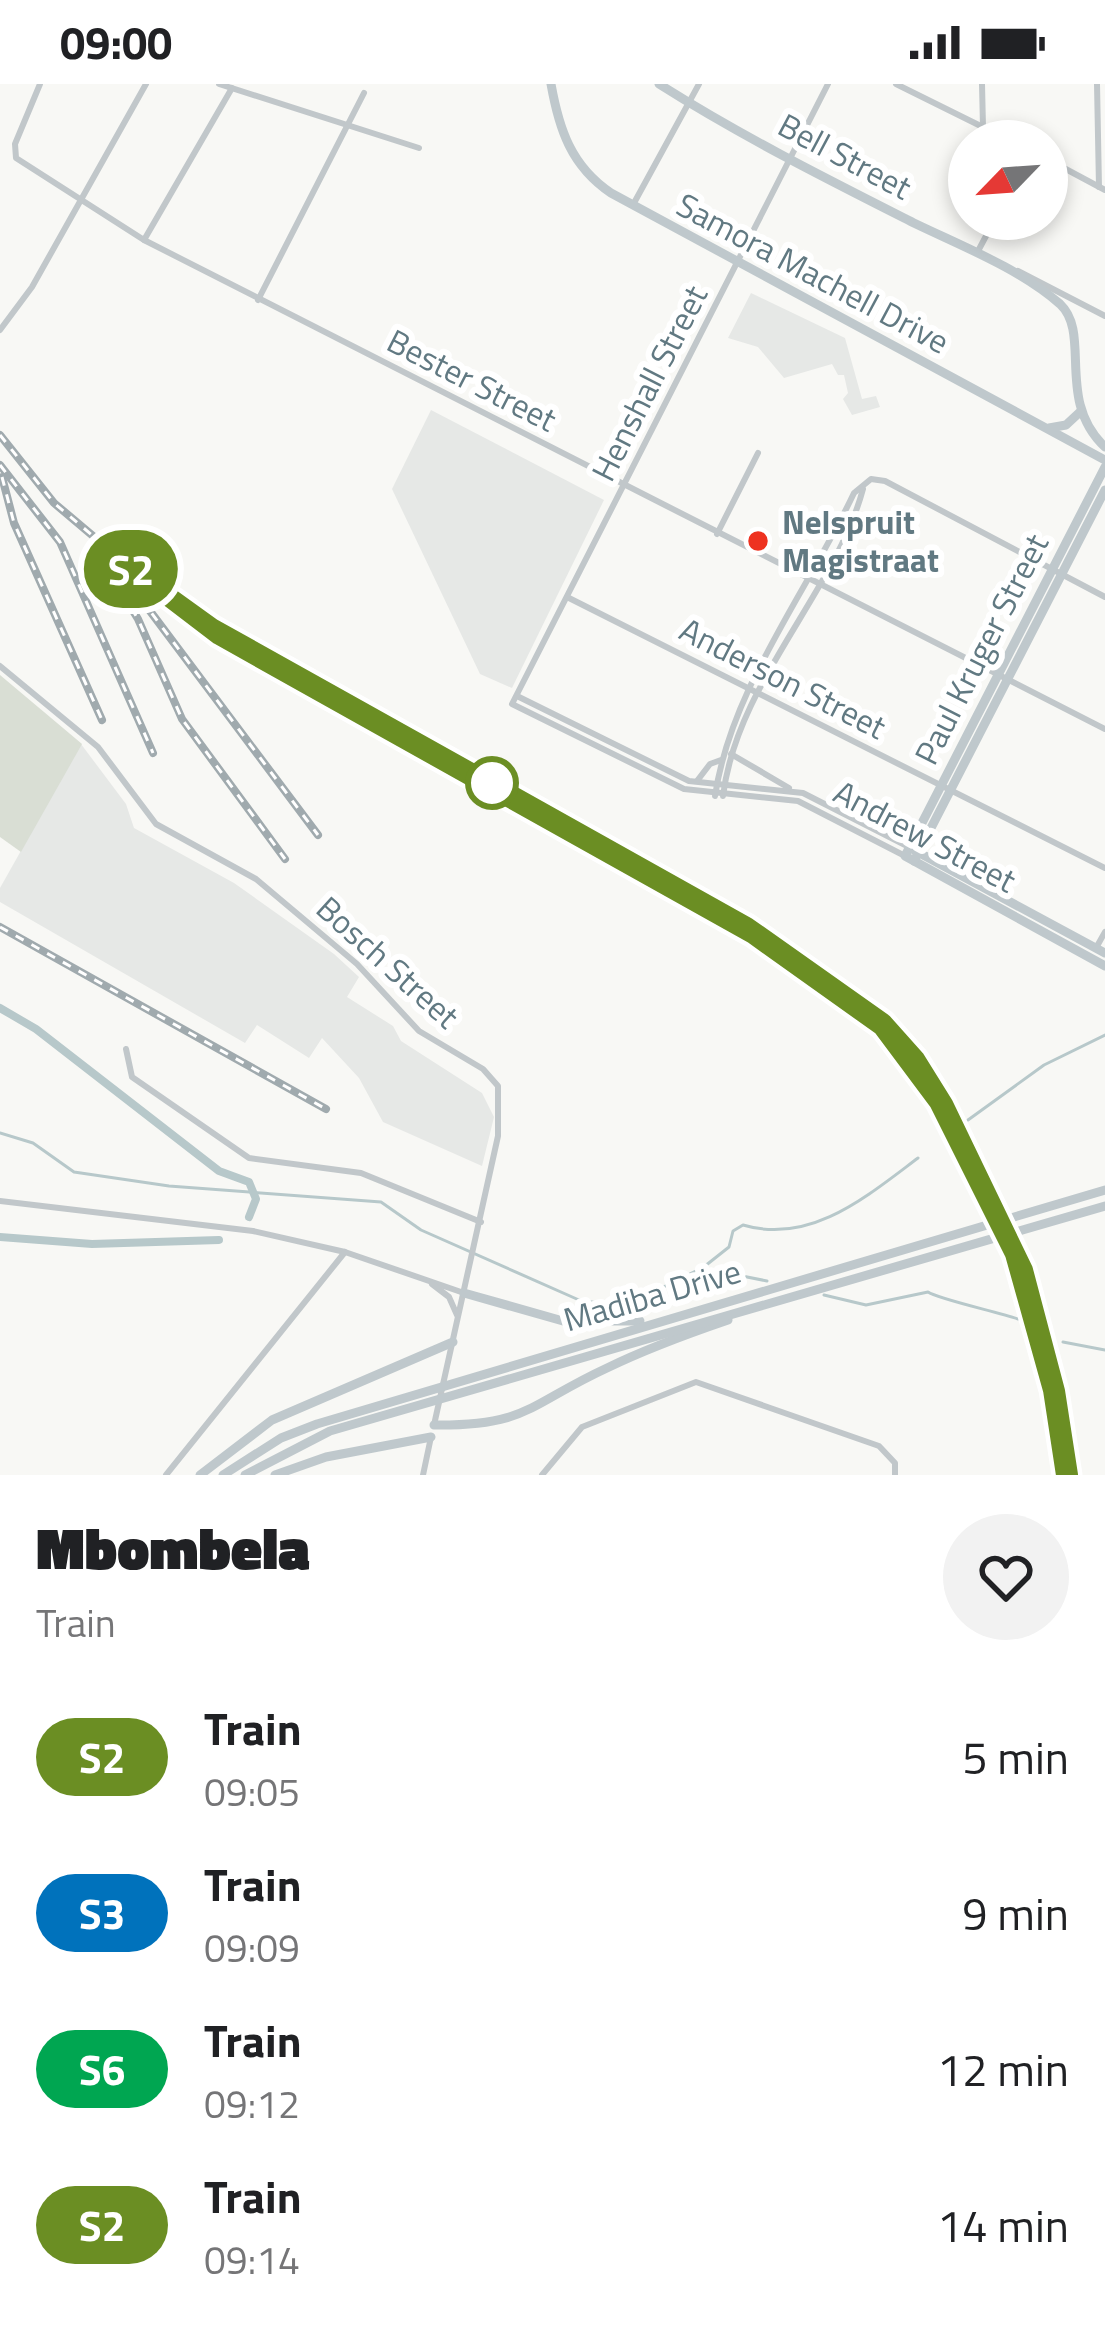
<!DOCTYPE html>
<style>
body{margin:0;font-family:"Titillium Web",sans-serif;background:#f2f2f2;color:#202124;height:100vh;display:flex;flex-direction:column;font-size:45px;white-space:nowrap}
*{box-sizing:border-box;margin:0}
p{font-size:39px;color:#757577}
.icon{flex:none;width:66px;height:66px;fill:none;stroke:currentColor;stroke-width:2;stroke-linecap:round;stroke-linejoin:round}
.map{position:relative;height:1391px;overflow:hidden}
.drawer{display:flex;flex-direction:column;background:#fff;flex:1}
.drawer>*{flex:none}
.badge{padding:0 24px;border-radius:39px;font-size:42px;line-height:78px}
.needle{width:78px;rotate:245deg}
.tools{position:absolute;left:948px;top:36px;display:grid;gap:24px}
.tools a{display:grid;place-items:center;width:120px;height:120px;border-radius:50%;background:#fff;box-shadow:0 6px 18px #0003;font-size:60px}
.map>.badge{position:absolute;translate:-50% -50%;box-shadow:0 0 0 6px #fff}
.round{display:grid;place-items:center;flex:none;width:126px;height:126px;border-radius:63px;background:#f2f2f2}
.head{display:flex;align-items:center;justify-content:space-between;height:204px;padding:0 36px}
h1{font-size:57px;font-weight:800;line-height:90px}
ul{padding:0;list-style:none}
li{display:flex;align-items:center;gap:36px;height:156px;padding:0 36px}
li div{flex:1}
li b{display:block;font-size:45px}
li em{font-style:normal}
li .badge{min-width:132px;font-weight:700;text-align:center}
.status{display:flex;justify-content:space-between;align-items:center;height:84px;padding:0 60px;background:#fff;direction:ltr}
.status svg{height:33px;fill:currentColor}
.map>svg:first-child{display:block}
.built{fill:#e6e8e6}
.green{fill:#d9ded4}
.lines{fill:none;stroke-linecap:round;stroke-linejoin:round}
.stream{stroke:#b7c8ca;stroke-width:3}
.canal{stroke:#b7c8ca;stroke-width:8}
.minor{stroke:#c1c7ca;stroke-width:6}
.major{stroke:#bfc8cc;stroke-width:9}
.rail-casing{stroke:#a0aaae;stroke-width:8}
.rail{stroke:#fff;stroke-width:3;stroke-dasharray:9;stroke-linecap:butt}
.line-casing{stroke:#fff;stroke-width:27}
.line{stroke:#6b8e23;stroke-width:18}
.poi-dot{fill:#ee3220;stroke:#fff;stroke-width:4.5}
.stop-dot{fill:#fff;stroke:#6b8e23;stroke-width:6}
.labels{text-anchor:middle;stroke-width:12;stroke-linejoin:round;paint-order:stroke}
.street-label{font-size:33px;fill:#617982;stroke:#fff}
.poi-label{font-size:33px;font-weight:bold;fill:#617982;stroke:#fff;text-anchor:start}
</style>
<div class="status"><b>09:00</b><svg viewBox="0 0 49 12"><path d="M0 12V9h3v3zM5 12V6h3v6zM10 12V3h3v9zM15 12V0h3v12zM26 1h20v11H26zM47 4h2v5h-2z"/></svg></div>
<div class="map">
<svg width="1105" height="1391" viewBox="0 0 1105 1391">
<rect width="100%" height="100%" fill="#f8f8f5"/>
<g class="built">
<polygon points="751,209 845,254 862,315 876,312 880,323 852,331 843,315 848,309 844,291 838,291 832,280 784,294 758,263 728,254"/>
<polygon points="431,326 604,416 512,604 480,590 392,405"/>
<polygon points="81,660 126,720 134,744 234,799 334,870 359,893 347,913 393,942 401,957 482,1009 494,1033 482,1082 383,1038 359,994 322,954 309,974 257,941 245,959 0,818 0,804"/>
</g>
<polygon class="green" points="0,591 82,660 21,768 0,753"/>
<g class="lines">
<g class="stream">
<polyline points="968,1036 1044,981 1105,951"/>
<polyline points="0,1049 33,1059 74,1088 169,1102 381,1118 421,1146 579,1216 610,1221 635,1217 702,1184 767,1197"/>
<path d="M705 1182 729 1163 733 1147 743 1141C810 1161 866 1113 918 1074"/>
<path d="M824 1211 866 1221 928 1208C938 1215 998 1228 1018 1235"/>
<polyline points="1063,1258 1105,1266"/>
</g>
<g class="canal">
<polyline points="0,924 36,945 219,1087 249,1098 256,1115 249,1133"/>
<polyline points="0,1153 92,1160 219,1156"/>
</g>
<g class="minor">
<polyline points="40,0 15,60 16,74 144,156 1105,645"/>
<polyline points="219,0 419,64"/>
<polyline points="828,0 512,620 684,705 798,717 905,772"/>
<polyline points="896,0 1011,57"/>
<polyline points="982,0 983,43"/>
<polyline points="1097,0 1099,103"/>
<polyline points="1047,75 1105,106"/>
<polyline points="634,119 699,0"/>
<polyline points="144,156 232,4"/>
<polyline points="977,169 995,135"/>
<polyline points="1018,187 1105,232"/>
<polyline points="258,216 364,9"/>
<polyline points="0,246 32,203 146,0"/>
<polyline points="717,450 758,369"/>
<polyline points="567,513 1105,784"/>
<polyline points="0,582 98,663 156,740 256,795 357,880 419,947 483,985 498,1002 498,1052 434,1341"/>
<polyline points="517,612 689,697 803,709 909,763"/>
<polyline points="731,670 789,704"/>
<polyline points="697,697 710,680 721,676"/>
<path d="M715 712C731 604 808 507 854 409L871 395 885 397 1105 513"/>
<path d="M723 712C737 598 835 509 863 405"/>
<polyline points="1096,864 1105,848"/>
<polyline points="126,965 132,993 249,1074 361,1089 481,1138"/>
<polyline points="0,1117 253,1147 345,1168 464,1209"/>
<polyline points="432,1200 449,1213 457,1231"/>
<polyline points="166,1391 345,1168"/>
<polyline points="423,1391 431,1353"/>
<polyline points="542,1391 582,1343 696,1298 879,1362 895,1379 895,1391"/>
</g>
<g class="major">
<path d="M551 0C559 45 571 82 611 109L1105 376"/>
<path d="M659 0C741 52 829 96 916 140 964 163 1020 185 1060 220 1092 250 1055 316 1105 363"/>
<polyline points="1049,344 1066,341 1080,328"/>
<polyline points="1105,383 905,772 1105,882"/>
<polyline points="914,766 1105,869"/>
<polyline points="914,777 1105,406"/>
<polyline points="464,1209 563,1237 640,1237"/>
<path d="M434 1341C528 1342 529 1320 607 1284 646 1265 687 1250 728 1236"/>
<polyline points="200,1391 272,1336 453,1258"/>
<polyline points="223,1391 281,1354 317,1340 1105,1106"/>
<polyline points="245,1391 330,1347 1105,1122"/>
<polyline points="275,1391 326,1373 431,1353"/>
</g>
<defs>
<g id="rail">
<polyline points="0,351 54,419 189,533 753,851 882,943 938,1018 1014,1170 1052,1306 1065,1391"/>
<polyline points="0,381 60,458 153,669"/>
<polyline points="2,393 14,439 102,636"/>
<polyline points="103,478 138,535 182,635 285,775"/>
<polyline points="141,515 318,751"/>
<polyline points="0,843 326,1025"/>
</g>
</defs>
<use href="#rail" class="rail-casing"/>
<use href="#rail" class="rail"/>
</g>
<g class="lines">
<defs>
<polyline id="line" points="1065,1391 1052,1306 1014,1170 938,1018 882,943 753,851 219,552 130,484 212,543 747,842 883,938 916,975 944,1020 1024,1186 1056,1307 1069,1391"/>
</defs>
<use href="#line" class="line-casing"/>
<use href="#line" class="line"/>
</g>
<circle class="poi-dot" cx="758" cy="457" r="12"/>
<circle class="stop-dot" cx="492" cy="699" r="24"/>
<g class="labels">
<g class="street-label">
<text transform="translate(845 72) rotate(28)" y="12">Bell Street</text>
<text transform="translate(813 189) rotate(28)" y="12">Samora Machell Drive</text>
<text transform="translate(472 296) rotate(27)" y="12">Bester Street</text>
<text transform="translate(649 299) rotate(-63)" y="12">Henshall Street</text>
<text transform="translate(981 565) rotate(-63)" y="12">Paul Kruger Street</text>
<text transform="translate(783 594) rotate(27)" y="12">Anderson Street</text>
<text transform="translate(925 752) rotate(28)" y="12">Andrew Street</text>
<text transform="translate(388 878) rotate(42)" y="12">Bosch Street</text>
<text transform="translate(652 1211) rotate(-16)" y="12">Madiba Drive</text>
</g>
<g class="poi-label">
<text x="782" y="450">Nelspruit<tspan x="782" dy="38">Magistraat</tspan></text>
</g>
</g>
</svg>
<div class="tools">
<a><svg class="needle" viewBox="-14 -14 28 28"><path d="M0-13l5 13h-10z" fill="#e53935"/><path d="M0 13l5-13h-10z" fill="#757577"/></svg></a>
</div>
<b class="badge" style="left:131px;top:485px;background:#6b8e23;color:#fff">S2</b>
</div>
<section class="drawer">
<div class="head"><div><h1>Mbombela</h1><p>Train</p></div><a class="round"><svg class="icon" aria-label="heart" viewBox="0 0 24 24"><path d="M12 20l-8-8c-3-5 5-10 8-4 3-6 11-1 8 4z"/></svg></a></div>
<ul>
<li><span class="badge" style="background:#6b8e23;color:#fff">S2</span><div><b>Train</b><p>09:05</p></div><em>5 min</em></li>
<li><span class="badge" style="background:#0072bc;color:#fff">S3</span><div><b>Train</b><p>09:09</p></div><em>9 min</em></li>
<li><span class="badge" style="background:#00a651;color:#fff">S6</span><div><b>Train</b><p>09:12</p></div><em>12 min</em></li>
<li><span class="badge" style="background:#6b8e23;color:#fff">S2</span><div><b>Train</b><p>09:14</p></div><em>14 min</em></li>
</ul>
</section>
